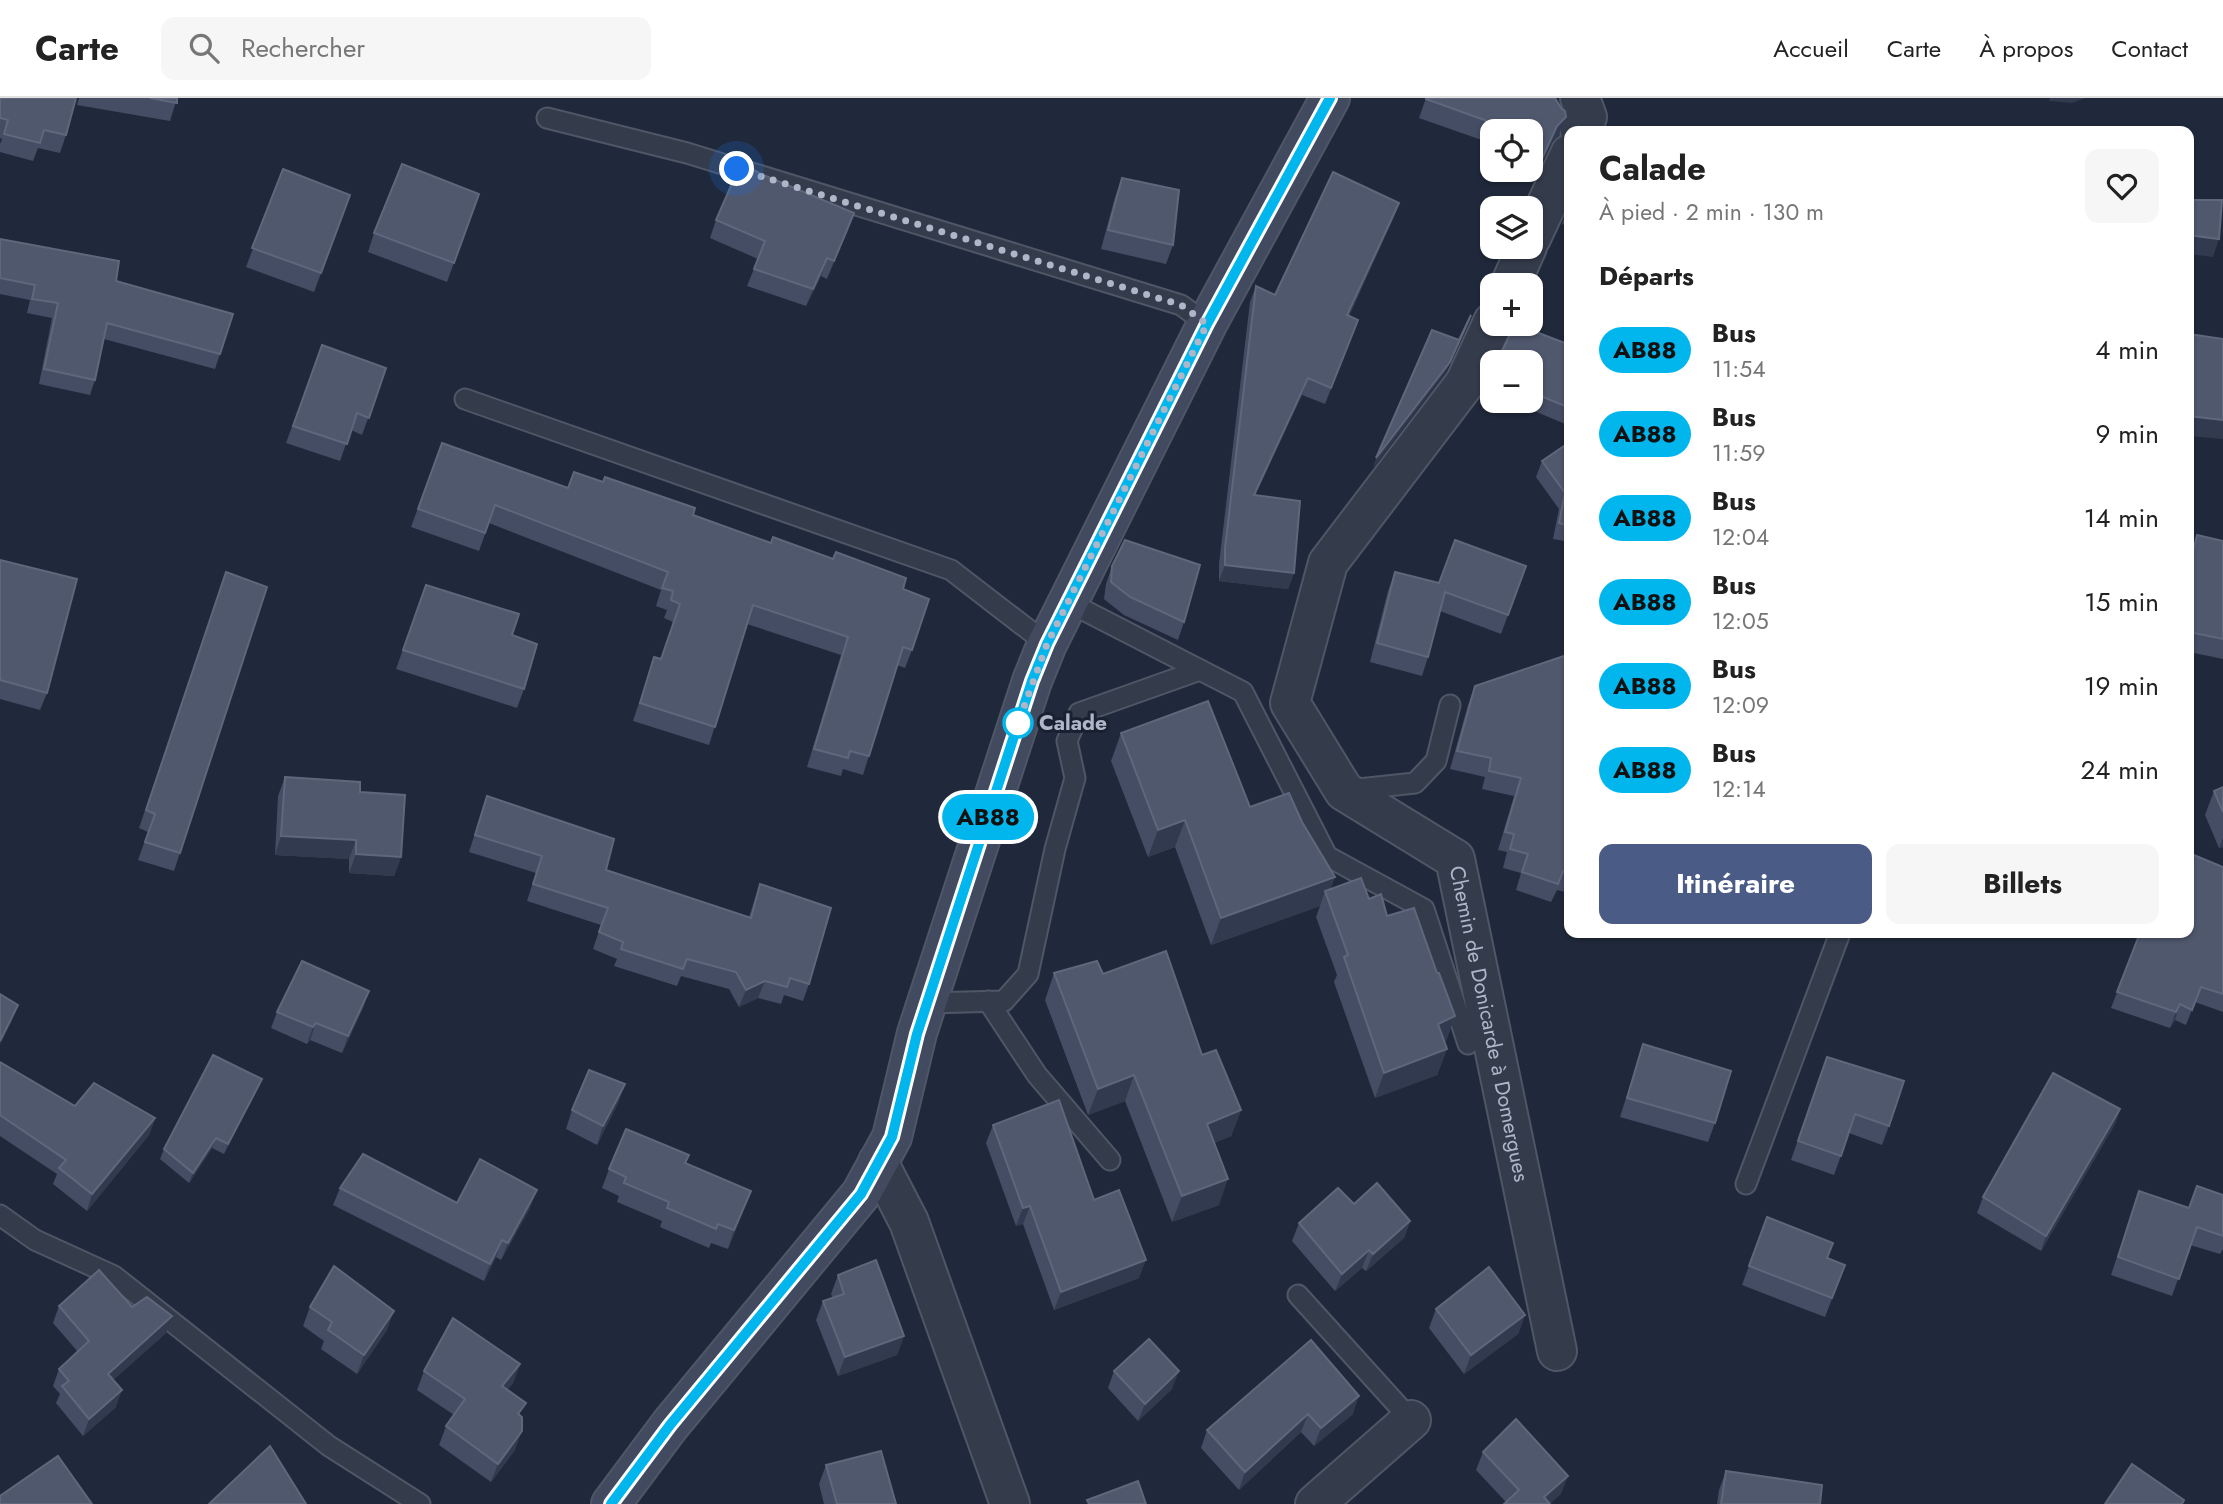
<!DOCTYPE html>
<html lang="fr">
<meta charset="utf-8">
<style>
body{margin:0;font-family:Jost,sans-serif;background:#f6f6f6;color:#222;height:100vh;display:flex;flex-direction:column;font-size:26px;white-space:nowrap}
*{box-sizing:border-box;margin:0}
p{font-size:23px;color:#767676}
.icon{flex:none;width:38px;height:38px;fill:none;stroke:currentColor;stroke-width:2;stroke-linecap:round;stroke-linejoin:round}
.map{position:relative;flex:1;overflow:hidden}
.side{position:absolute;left:1564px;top:28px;width:630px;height:812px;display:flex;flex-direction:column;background:#fff;border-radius:14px;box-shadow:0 2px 5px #0004}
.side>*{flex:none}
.badge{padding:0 14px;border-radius:23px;font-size:24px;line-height:46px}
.buttons{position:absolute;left:1480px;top:21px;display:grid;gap:14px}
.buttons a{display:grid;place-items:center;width:63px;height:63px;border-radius:14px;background:#fff;box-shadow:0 2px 5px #0004;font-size:35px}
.you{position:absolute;width:35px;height:35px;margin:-18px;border:5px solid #fff;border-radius:50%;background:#1a73e8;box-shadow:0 0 0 10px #1a73e833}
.map>.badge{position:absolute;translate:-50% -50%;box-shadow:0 0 0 4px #fff}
h2{padding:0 35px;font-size:26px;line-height:63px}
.round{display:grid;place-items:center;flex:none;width:74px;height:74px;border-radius:14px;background:#f6f6f6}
.head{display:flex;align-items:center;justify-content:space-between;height:119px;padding:0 35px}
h1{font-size:33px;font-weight:700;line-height:52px}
.action{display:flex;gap:14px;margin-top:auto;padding:14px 35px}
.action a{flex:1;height:80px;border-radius:14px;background:#4a5c85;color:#fff;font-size:28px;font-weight:700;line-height:80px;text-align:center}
.action a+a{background:#f6f6f6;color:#222}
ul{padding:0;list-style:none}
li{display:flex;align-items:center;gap:21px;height:84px;padding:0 35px}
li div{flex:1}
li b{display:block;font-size:26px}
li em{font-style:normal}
li .badge{min-width:77px;font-weight:700;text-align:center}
header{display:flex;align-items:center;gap:42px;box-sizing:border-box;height:98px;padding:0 35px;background:#fff;border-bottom:2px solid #e0e0e0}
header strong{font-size:33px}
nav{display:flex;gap:38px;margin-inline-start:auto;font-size:24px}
.search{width:490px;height:63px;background:#f6f6f6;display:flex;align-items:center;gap:18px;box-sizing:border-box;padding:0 24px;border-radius:14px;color:#767676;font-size:26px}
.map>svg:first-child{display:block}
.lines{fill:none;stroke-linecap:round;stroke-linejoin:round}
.lane-casing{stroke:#4f5666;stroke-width:23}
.street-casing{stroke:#4f5666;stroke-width:42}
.secondary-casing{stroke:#4f5666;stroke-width:42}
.lane{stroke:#343b4b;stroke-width:19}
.street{stroke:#343b4b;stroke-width:38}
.secondary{stroke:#424a5f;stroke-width:38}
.wall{fill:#444d64}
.shaded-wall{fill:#313a4f}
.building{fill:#50586e;stroke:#5e677c;stroke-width:2}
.line-casing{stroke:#fff;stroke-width:16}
.line{stroke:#00b6ed;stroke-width:10}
.walk{stroke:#afb6c8;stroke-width:7;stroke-dasharray:0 12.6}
.stop-dot{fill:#fff;stroke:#00b6ed;stroke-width:3.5}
.labels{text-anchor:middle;stroke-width:6;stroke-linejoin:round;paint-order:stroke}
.stop-label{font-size:21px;font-weight:bold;fill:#afb6c8;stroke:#192030;text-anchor:start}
.street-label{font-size:21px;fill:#afb6c8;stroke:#192030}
</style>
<header>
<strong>Carte</strong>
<div class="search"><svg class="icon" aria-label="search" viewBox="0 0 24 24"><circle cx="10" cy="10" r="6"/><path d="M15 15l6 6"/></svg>Rechercher</div>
<nav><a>Accueil</a><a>Carte</a><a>À propos</a><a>Contact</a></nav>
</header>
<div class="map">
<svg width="2223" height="1406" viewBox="0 0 2223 1406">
<rect width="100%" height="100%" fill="#20293b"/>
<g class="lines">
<defs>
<g id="lane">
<polyline points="547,20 687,55 1181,207 1207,226"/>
<polyline points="465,301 951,472 1047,546"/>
<polyline points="1068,504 1243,594 1327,758 1424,811 1468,946"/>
<polyline points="1349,692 1415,685 1436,663 1450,607"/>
<polyline points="988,903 1037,977 1110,1062"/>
<polyline points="928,905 1004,903 1028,876 1055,751 1075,680 1067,643 1079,615 1200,572"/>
<polyline points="1746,1086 1840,835"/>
<polyline points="0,1117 35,1142 114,1178 329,1348 420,1406"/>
<polyline points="1298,1197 1411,1322"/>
</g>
<g id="street">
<polyline points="1580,0 1587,19 1580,33"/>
<polyline points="1531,140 1570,56"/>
<polyline points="1510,187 1527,149"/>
<path id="s1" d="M1493 224 1465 285 1328 465 1290 605 1344 693 1455 761 1557 1253"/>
<polyline points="878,1064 909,1124 1010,1406"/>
<polyline points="1315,1406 1411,1322"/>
</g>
<polyline id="secondary" points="611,1406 670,1327 861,1096 892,1039 917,935 1032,583 1047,546 1207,226 1330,0"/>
</defs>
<use href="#lane" class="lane-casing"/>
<use href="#street" class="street-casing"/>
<use href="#secondary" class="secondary-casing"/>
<use href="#lane" class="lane"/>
<use href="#street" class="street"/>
<use href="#secondary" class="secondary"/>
</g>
<g class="wall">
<polygon points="0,0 66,37 60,55 38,50 33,63 0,54 0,46 2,41 0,40"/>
<polygon points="79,0 177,0 170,23 77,7"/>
<polygon points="1426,0 1559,37 1550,47 1534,82 1507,72 1531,72 1531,33 1493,33 1493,46 1419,20"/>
<polygon points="283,71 350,97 314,194 246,169"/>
<polygon points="1122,80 1173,147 1166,166 1101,151 1115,99"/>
<polygon points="479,96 447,184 368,154 374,135"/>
<polygon points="1570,105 1570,129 1562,126"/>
<polygon points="854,115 827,181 821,178 806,208 747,188 758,161 710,140 716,122"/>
<polygon points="1393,121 1349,218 1352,238 1325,306 1302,297 1255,397 1294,475 1288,491 1219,483 1219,466 1250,204 1256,188 1275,197"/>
<polygon points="0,141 116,183 220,256 215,271 104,241 95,282 90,297 39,286 52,220 27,215 30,202 0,196"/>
<polygon points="322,247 386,270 362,337 351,332 340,363 286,345"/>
<polygon points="1570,247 1570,328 1510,303 1531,303 1531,264"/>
<polygon points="1493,274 1493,296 1486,293"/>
<polygon points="1570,344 1570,444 1553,441 1559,411 1536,379 1542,363"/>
<polygon points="442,345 568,390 693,417 903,491 912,552 905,570 897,567 863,677 843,671 841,678 807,669 841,557 747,526 709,647 633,623 654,559 661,561 673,524 664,520 667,512 656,508 661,492 489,425 479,453 411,429"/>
<polygon points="2197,437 2223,443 2223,561 2189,554 2189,460"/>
<polygon points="0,462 47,595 40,612 0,601"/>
<polygon points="1112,468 1184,524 1178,542 1124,517 1104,501 1106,486"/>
<polygon points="1526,468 1501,536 1440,513 1428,559 1422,578 1370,564 1388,493 1395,474 1439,485"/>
<polygon points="426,487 512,537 524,591 517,610 396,571"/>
<polygon points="220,492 180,755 174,773 138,762 148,734 139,730"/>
<polygon points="1570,556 1570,795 1557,792 1551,804 1516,792 1521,775 1503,770 1507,754 1498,752 1514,698 1482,691 1485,679 1450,671 1468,607 1475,588"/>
<polygon points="1121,635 1250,709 1302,724 1335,779 1330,791 1369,801 1387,818 1437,875 1455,918 1446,943 1444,944 1447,951 1437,977 1375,1000 1334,884 1337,877 1316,819 1320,808 1211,847 1175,749 1148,759 1111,663"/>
<polygon points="285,679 360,694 401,759 394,778 349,775 349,761 275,757 278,698"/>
<polygon points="2223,689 2223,749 2219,750 2205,717 2214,693"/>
<polygon points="487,698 606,772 749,819 760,786 809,886 803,903 784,897 781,906 758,900 739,909 729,891 681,878 677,888 614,868 617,861 593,851 601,827 527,803 536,775 469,754"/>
<polygon points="2223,769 2223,914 2195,904 2186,927 2175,922 2170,930 2111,910 2140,835"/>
<polygon points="1054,875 1103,876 1202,957 1241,1012 1231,1038 1214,1045 1219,1107 1172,1124 1125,1003 1088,1017 1045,902"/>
<polygon points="369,893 363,910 342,955 310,942 307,946 271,930 277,914"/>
<polygon points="1643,946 1715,1025 1708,1044 1620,1019"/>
<polygon points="0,964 75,1008 155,1020 149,1037 87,1113 53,1086 57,1076 0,1038"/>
<polygon points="1820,978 1889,1028 1882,1047 1849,1035 1834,1077 1791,1062"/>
<polygon points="262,981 258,990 224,1056 212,1050 189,1085 160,1061 164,1051"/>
<polygon points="625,986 618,1005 597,1047 566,1031 572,1012"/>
<polygon points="2120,1011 2115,1026 2041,1153 1977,1115 1983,1099"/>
<polygon points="993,1027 1094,1102 1139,1180 1054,1212 1023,1126 1016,1128 986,1045"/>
<polygon points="689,1057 686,1065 751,1093 728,1151 711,1145 709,1150 660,1129 662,1123 617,1104 619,1098 602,1090 609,1071"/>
<polygon points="340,1090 457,1105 530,1110 501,1162 496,1159 484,1183 333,1107"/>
<polygon points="2139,1093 2189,1110 2223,1097 2223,1151 2220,1156 2190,1147 2172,1198 2111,1177"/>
<polygon points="1354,1106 1410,1123 1404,1140 1366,1173 1362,1170 1335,1193 1292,1143 1299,1125"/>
<polygon points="1767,1119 1833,1145 1827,1160 1845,1167 1825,1219 1742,1187"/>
<polygon points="838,1177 904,1238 897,1257 838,1278 816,1222 823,1203 833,1200 831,1196"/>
<polygon points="59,1208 132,1209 166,1235 113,1282 116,1309 83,1338 56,1305 60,1296 53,1288 59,1271 78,1254 53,1225"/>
<polygon points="310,1209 387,1232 357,1276 321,1251 324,1243 303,1228"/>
<polygon points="1436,1211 1525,1217 1518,1236 1464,1276 1429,1230"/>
<polygon points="1311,1242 1353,1316 1314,1348 1301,1334 1239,1392 1201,1350 1207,1332"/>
<polygon points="520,1266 513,1285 507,1292 521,1318 515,1352 491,1384 439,1347 446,1328 454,1317 417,1292 424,1273"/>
<polygon points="1114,1273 1172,1291 1138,1323 1108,1290"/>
<polygon points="1483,1354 1561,1396 1506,1404 1476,1372"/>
<polygon points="826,1367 896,1406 824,1406 819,1386"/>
<polygon points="1726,1373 1820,1406 1717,1406 1719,1392"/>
</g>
<g class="shaded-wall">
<polygon points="2050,0 2085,0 2072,5 2049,3"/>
<polygon points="1566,19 1559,37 1550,47 1534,82 1541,63 1557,28"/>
<polygon points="1399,105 1393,121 1341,234 1347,217"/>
<polygon points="854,115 848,133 827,181 834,163"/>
<polygon points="2189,137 2219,141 2213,159 2189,156"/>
<polygon points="827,160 821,178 806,208 813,191"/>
<polygon points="1471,217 1446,274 1373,370 1376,360 1450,264"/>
<polygon points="1308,280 1302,297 1248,413 1254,397"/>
<polygon points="2189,318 2223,322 2223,341 2189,338"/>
<polygon points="1225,467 1294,475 1288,491 1219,483"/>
<polygon points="1185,722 1175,749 1148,759 1158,732"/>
<polygon points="281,738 356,742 349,761 275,757"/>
<polygon points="2223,740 2223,749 2219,750"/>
<polygon points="356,756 401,759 394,778 349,775"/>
<polygon points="1335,779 1328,799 1325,793 1320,808 1211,847 1221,820"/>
<polygon points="765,883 758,900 739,909 746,892"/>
<polygon points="369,893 363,910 342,955 348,938"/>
<polygon points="2180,906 2175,922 2170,930 2176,914"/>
<polygon points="18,907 12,923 0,947 0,943"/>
<polygon points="1455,918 1446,943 1429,952 1438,926"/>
<polygon points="316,925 310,942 307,946 313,929"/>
<polygon points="1447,951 1437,977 1375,1000 1384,975"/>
<polygon points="1134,977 1125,1003 1088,1017 1098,991"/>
<polygon points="262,981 258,990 224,1056 228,1046"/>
<polygon points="625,986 618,1005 597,1047 603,1028"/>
<polygon points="2120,1011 2115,1026 2041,1153 2046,1138"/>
<polygon points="1241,1012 1231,1038 1198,1052 1207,1026"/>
<polygon points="155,1020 149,1037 87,1113 92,1096"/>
<polygon points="216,1040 212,1050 189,1085 193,1075"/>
<polygon points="1228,1081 1219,1107 1172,1124 1182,1098"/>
<polygon points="537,1092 530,1110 501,1162 508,1145"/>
<polygon points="751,1093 744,1112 728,1151 734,1132"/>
<polygon points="1030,1108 1023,1126 1016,1128 1023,1110"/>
<polygon points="1410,1123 1404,1140 1366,1173 1373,1156"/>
<polygon points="502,1142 496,1159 484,1183 490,1166"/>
<polygon points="1369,1152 1362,1170 1335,1193 1342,1176"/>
<polygon points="1146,1162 1139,1180 1054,1212 1061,1194"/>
<polygon points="394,1213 387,1232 357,1276 364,1257"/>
<polygon points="1525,1217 1518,1236 1464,1276 1471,1257"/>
<polygon points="172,1218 166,1235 102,1292 108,1276"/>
<polygon points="904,1238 897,1257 838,1278 845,1259"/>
<polygon points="520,1266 513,1285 496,1307 502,1288"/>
<polygon points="1179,1273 1172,1291 1138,1323 1145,1306"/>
<polygon points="122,1292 116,1309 83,1338 89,1321"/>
<polygon points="1359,1298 1353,1316 1314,1348 1321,1330"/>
<polygon points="1308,1316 1301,1334 1239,1392 1245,1374"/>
<polygon points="522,1333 515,1352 491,1384 498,1366"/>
<polygon points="1568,1378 1561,1396 1550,1406 1544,1399"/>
</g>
<g class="building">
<polygon points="0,0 76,0 66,37 44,32 40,45 4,36 8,22 0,20"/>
<polygon points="150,0 177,0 177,5"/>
<polygon points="1426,0 1555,0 1561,10 1565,13 1566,19 1557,28 1541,63 1531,59 1531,33 1515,33 1426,1"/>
<polygon points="741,65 761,76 854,115 834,163 827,160 813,191 754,171 765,143 716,122"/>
<polygon points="402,66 479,96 454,165 374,135"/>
<polygon points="283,71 350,97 321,175 252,150"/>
<polygon points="1333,74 1399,105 1347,217 1358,222 1331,290 1308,280 1254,397 1300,403 1294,475 1225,467 1225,450 1256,188 1275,197"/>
<polygon points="1122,80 1179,92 1173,147 1108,132"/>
<polygon points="2189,102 2222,102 2219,141 2189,137"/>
<polygon points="0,141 119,163 116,183 233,216 220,256 107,225 95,282 44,271 58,205 32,201 35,187 0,180"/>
<polygon points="1471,217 1450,264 1376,360 1432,232 1459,242"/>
<polygon points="1515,226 1570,247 1570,310 1531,294 1531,264 1497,264"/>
<polygon points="2189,236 2223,241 2223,322 2189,318"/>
<polygon points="322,247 386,270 369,320 357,315 347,346 293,328"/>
<polygon points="1570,344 1570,428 1559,425 1565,395 1542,363"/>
<polygon points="442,345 568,390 574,374 603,384 605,379 695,410 693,417 771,445 773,439 833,461 836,454 906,480 903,491 929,501 912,552 903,549 869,658 850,653 848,660 814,651 848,539 753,507 715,629 640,605 654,559 661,561 680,506 671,502 673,493 662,490 668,474 495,407 485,435 418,411"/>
<polygon points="2197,437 2223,443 2223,541 2189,534 2189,472"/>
<polygon points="1125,442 1200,467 1184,524 1130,499 1111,484 1112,468"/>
<polygon points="1455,442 1526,468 1508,517 1445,494 1428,559 1377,545 1395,474 1439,485"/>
<polygon points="0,462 77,481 47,595 0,582"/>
<polygon points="226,474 267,489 180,755 145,744 155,716 146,712"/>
<polygon points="426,487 519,516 512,537 537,546 524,591 403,552"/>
<polygon points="1570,556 1570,775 1563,773 1558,786 1522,774 1528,756 1510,751 1514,736 1505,734 1521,680 1489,673 1491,660 1457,653 1475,588"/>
<polygon points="1208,603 1250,709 1289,695 1302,724 1335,779 1221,820 1185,722 1158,732 1121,635"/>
<polygon points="285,679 360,684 360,694 405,697 401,759 356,756 356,742 281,738"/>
<polygon points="2223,689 2223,714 2214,693"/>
<polygon points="487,698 614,741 606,772 751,820 760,786 831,810 809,886 790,880 787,889 765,883 746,892 736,874 687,861 683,871 621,851 623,844 599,834 608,810 533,786 542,758 475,737"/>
<polygon points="2189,755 2223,769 2223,896 2201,889 2192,912 2180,906 2176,914 2117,894 2140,835 2189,835"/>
<polygon points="1361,780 1369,801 1381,796 1387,818 1414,810 1437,875 1439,875 1455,918 1438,926 1447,951 1384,975 1344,859 1348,857 1325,793"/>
<polygon points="1166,853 1202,957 1216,952 1241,1012 1207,1026 1228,1081 1182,1098 1134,977 1098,991 1054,875 1097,863 1103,876"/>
<polygon points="302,863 369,893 348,938 316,925 313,929 277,914"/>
<polygon points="0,896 18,907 0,943"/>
<polygon points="1643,946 1731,973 1715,1025 1627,1000"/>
<polygon points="213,957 262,981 228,1046 216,1040 193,1075 164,1051"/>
<polygon points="1827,959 1904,983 1889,1028 1855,1016 1841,1058 1798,1043"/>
<polygon points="0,964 75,1008 94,985 155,1020 92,1096 59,1070 66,1062 0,1017"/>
<polygon points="589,972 625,986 603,1028 572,1012"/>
<polygon points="2053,975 2120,1011 2046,1138 1983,1099"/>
<polygon points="1059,1002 1094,1102 1119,1092 1146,1162 1061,1194 1030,1108 1023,1110 993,1027"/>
<polygon points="626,1031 689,1057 685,1065 751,1093 734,1132 718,1126 716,1131 667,1110 669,1104 624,1085 626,1079 609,1071"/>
<polygon points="363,1056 457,1105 480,1061 537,1092 508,1145 502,1142 490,1166 340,1090"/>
<polygon points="1377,1085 1410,1123 1373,1156 1369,1152 1342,1176 1299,1125 1338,1090 1354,1106"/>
<polygon points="2197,1088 2223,1097 2223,1138 2197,1129 2179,1181 2118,1159 2139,1093 2189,1110"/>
<polygon points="1767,1119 1833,1145 1827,1160 1845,1167 1832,1200 1749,1168"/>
<polygon points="876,1162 904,1238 845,1259 823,1203 844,1196 838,1177"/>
<polygon points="334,1168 394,1213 364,1257 328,1232 332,1224 310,1209"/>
<polygon points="1489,1169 1525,1217 1471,1257 1436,1211"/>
<polygon points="99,1172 132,1209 147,1199 172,1218 108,1276 122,1292 89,1321 62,1288 69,1283 59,1271 89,1243 59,1208"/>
<polygon points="453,1220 520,1266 502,1288 526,1305 518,1316 522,1319 522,1333 498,1366 446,1328 465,1301 424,1273"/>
<polygon points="1149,1241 1179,1273 1145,1306 1114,1273"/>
<polygon points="1311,1242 1359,1298 1321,1330 1308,1316 1245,1374 1207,1332"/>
<polygon points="1516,1321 1568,1378 1544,1399 1550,1406 1504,1406 1519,1392 1483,1354"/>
<polygon points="270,1348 306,1406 209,1406"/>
<polygon points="881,1353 896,1406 837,1406 826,1367"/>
<polygon points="58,1358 92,1406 0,1406 0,1398"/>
<polygon points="2132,1366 2184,1402 2182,1406 2105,1406"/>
<polygon points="1726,1373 1822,1387 1820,1406 1721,1406"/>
<polygon points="1138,1383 1146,1406 1089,1406 1087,1402"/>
</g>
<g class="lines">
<defs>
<polyline id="line" points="611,1406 670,1327 861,1096 892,1039 917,936 1032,583 1047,546 1207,226 1330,0"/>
</defs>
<use href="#line" class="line-casing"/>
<use href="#line" class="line"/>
<polyline class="walk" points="737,71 1181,207 1207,226 1047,546 1018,625"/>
</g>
<circle class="stop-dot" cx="1018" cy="625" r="14"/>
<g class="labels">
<g class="stop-label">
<text x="1039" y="632">Calade</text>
</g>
<g class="street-label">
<text dy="7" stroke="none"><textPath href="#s1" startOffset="840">Chemin de Donicarde à Domergues</textPath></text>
</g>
</g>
</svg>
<div class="buttons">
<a><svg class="icon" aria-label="locate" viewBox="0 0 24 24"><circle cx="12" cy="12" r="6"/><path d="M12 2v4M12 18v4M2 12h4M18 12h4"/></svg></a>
<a><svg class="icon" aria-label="layers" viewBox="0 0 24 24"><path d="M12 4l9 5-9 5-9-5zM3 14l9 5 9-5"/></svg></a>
<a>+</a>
<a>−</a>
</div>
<div class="you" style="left:737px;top:71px"></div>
<b class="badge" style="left:988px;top:719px;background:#00b6ed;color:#111">AB88</b>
<section class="side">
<div class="head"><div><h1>Calade</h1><p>À pied · 2 min · 130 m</p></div><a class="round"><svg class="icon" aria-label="heart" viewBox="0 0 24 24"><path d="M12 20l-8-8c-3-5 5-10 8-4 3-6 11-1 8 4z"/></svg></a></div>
<h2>Départs</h2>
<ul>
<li><span class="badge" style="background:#00b6ed;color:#111">AB88</span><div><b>Bus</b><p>11:54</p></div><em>4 min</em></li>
<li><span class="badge" style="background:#00b6ed;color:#111">AB88</span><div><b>Bus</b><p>11:59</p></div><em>9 min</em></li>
<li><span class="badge" style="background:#00b6ed;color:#111">AB88</span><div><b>Bus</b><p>12:04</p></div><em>14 min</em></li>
<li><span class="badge" style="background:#00b6ed;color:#111">AB88</span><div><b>Bus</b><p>12:05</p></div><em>15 min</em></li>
<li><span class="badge" style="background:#00b6ed;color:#111">AB88</span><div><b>Bus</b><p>12:09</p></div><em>19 min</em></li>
<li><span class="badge" style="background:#00b6ed;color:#111">AB88</span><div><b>Bus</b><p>12:14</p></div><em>24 min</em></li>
</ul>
<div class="action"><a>Itinéraire</a><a>Billets</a></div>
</section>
</div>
